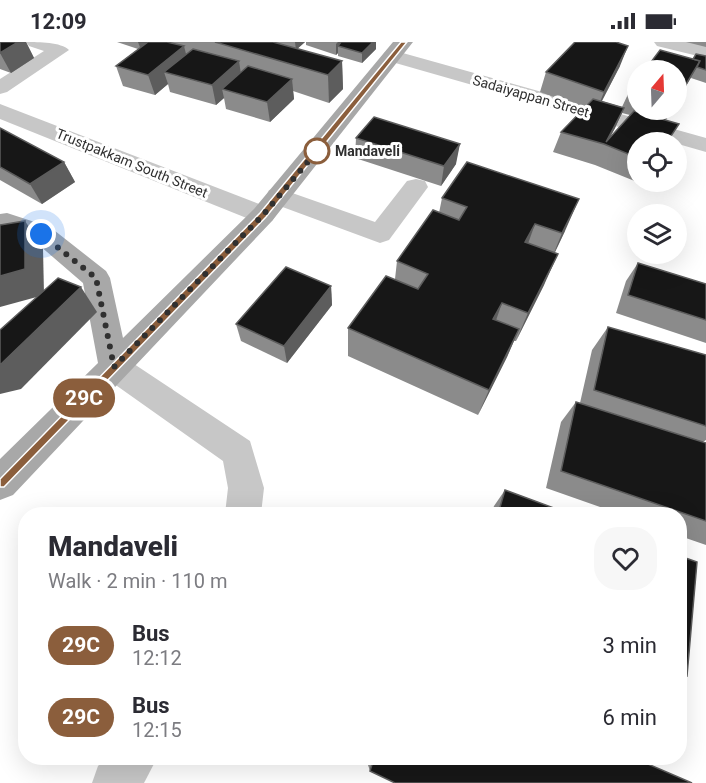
<!DOCTYPE html>
<meta charset="utf-8">
<style>
body{margin:0;font-family:Roboto,sans-serif;background:#f7f7f7;color:#2b2b33;height:100vh;display:flex;flex-direction:column;font-size:22px;white-space:nowrap}
*{box-sizing:border-box;margin:0}
p{font-size:20px;color:#7c7c81}
.icon{flex:none;width:33px;height:33px;fill:none;stroke:currentColor;stroke-width:2;stroke-linecap:round;stroke-linejoin:round}
.map{position:relative;flex:1;overflow:hidden}
.panel{position:absolute;left:18px;top:465px;width:669px;height:258px;display:flex;flex-direction:column;background:#fff;border-radius:24px;box-shadow:0 6px 24px #0002}
.panel>*{flex:none}
.badge{padding:0 12px;border-radius:20px;font-size:21px;line-height:39px}
.needle{width:39px;rotate:19deg}
.buttons{position:absolute;left:627px;top:18px;display:grid;gap:12px}
.buttons a{display:grid;place-items:center;width:60px;height:60px;border-radius:50%;background:#fff;box-shadow:0 6px 24px #0002;font-size:30px}
.you{position:absolute;width:30px;height:30px;margin:-15px;border:4px solid #fff;border-radius:50%;background:#1a73e8;box-shadow:0 0 0 9px #1a73e833}
.map>.badge{position:absolute;translate:-50% -50%;box-shadow:0 0 0 3px #fff}
.round{display:grid;place-items:center;flex:none;width:63px;height:63px;border-radius:24px;background:#f7f7f7}
.headline{display:flex;align-items:center;justify-content:space-between;height:102px;padding:0 30px}
h1{font-size:28px;font-weight:800;line-height:45px}
ul{padding:0;list-style:none}
li{display:flex;align-items:center;gap:18px;height:72px;padding:0 30px}
li div{flex:1}
li b{display:block;font-size:22px}
li em{font-style:normal}
li .badge{min-width:66px;font-weight:700;text-align:center}
.status{display:flex;justify-content:space-between;align-items:center;height:42px;padding:0 30px;background:#fff;direction:ltr}
.status svg{height:16px;fill:currentColor}
.map>svg:first-child{display:block}
.lines{fill:none;stroke-linecap:round;stroke-linejoin:round}
.minor{fill:#c7c7c7;fill-rule:evenodd}
.major{fill:#a8a8a8;fill-rule:evenodd}
.wall{fill:#8b8b8b;fill-rule:evenodd}
.shaded-wall{fill:#5d5d5d}
.building{fill:#171717;stroke:#5d5d5d;stroke-width:1.5}
.line{fill:#8b5e3c;stroke:#fff;stroke-width:1.5}
.walk{stroke:#303030;stroke-width:6;stroke-dasharray:0 10.8}
.stop-dot{fill:#fff;stroke:#8b5e3c;stroke-width:3}
.labels{text-anchor:middle;stroke-width:6;stroke-linejoin:round;paint-order:stroke}
.far-street-label{font-size:14px;fill:#303030;stroke:#fff}
.far-stop-label{font-size:14px;font-weight:bold;fill:#303030;stroke:#fff;text-anchor:start}
</style>
<div class="status"><b>12:09</b><svg viewBox="0 0 49 12"><path d="M0 12V9h3v3zM5 12V6h3v6zM10 12V3h3v9zM15 12V0h3v12zM26 1h20v11H26zM47 4h2v5h-2z"/></svg></div>
<div class="map">
<svg width="706" height="741" viewBox="0 0 706 741">
<rect width="100%" height="100%" fill="#fff"/>
<g class="lines">
<g class="minor">
<path d="M26 0C39 0 61 0 69 8L7 50 0 52V37L44 9 29 4Z"/>
<polygon points="654,0 689,0 706,4 706,16 657,4"/>
<polygon points="392,8 706,96 706,110 385,18 382,14 385,10"/>
<polygon points="0,62 272,167 276,173 272,179 263,182 254,179 0,77"/>
<polygon points="416,137 425,139 428,145 389,198 380,201 269,160 266,154 269,148 278,146 375,180 407,139"/>
<polygon points="114,312 125,316 250,399 264,446 261,472 225,472 228,446 223,419 103,334 98,325 103,316"/>
<polygon points="106,716 157,716 144,741 92,741 98,724"/>
</g>
<polygon class="major" points="393,0 413,0 272,179 13,453 0,458 0,417 98,321 83,241 32,197 6,189 0,190 0,172 7,171 50,185 106,229 110,236 123,296 254,167"/>
</g>
<g class="wall">
<polygon points="0,0 26,0 34,16 11,31 0,27"/>
<polygon points="117,0 305,0 297,7 342,19 343,47 329,61 293,49 294,57 270,80 226,67 224,56 216,63 170,50 168,42 155,53 123,44 116,24 138,7"/>
<polygon points="306,0 376,0 376,7 362,21 338,14 338,11 336,13 306,3"/>
<polygon points="686,0 706,0 706,5"/>
<polygon points="706,14 706,41 691,36 693,17"/>
<path d="M620 24 602 59 622 65 629 50 638 38V68H673L666 78 638 100V140H644L642 142 595 123 553 110 561 90 584 66 540 50 546 30ZM622 71 630 73 610 95 615 86Z"/>
<polygon points="0,86 64,120 75,140 42,162 0,138"/>
<polygon points="356,96 456,122 441,144 355,116"/>
<polygon points="442,156 565,189 554,211 544,243 516,299 514,299 507,315 478,373 348,314 348,286 395,237 397,219 439,171"/>
<polygon points="638,221 706,242 706,301 616,271 626,239"/>
<polygon points="331,244 332,263 287,321 241,299 236,282"/>
<polygon points="608,285 706,384 706,398 703,400 706,401 706,503 680,494 680,472 620,472 546,446 561,380 576,360 580,361 592,308"/>
<polygon points="505,448 570,472 491,472 494,464"/>
<polygon points="371,716 634,716 370,729 368,723"/>
</g>
<g class="shaded-wall">
<polygon points="18,0 26,0 34,16 11,31 0,11"/>
<polygon points="138,0 153,0 141,8"/>
<polygon points="295,0 305,0 296,8"/>
<polygon points="338,0 347,0 338,4 338,11 336,13 336,2"/>
<polygon points="373,0 376,0 376,7 362,21 362,11"/>
<polygon points="184,4 189,24 164,30 168,42 155,53 148,33"/>
<polygon points="628,4 620,24 596,70 604,50"/>
<polygon points="239,19 242,39 222,47 224,56 216,63 212,43"/>
<polygon points="342,19 343,47 329,61 328,33"/>
<polygon points="700,19 689,39 676,61 676,59"/>
<polygon points="292,37 294,57 270,80 267,60"/>
<polygon points="624,66 615,86 606,103 604,103"/>
<polygon points="460,102 456,122 441,144 444,124"/>
<polygon points="64,120 75,140 42,162 30,142"/>
<polygon points="579,157 565,189 549,223 562,191"/>
<polygon points="25,179 43,206 44,253 0,265 0,234"/>
<polygon points="535,182 524,213 525,200"/>
<polygon points="558,212 544,243 516,299 528,271"/>
<polygon points="331,244 332,263 287,321 284,304"/>
<polygon points="81,245 97,270 21,347 0,352 0,323"/>
<polygon points="502,261 492,290 493,277"/>
<polygon points="519,287 507,315 478,373 489,348"/>
</g>
<g class="building">
<polygon points="0,0 18,0 0,11"/>
<polygon points="148,0 167,0 184,4 148,33 116,24"/>
<polygon points="215,0 273,0 342,19 328,33"/>
<polygon points="341,0 373,0 362,11 338,4"/>
<polygon points="575,0 616,0 628,4 604,50 546,30"/>
<polygon points="193,7 239,19 212,43 164,30"/>
<polygon points="660,8 700,19 676,59 676,28 645,28"/>
<polygon points="696,12 706,14 706,28 697,25 700,19 693,17"/>
<polygon points="248,24 292,37 267,60 222,47"/>
<polygon points="638,38 638,53 629,50"/>
<polygon points="593,57 624,66 606,100 634,69 679,82 667,100 638,100 638,116 604,102 561,90"/>
<polygon points="374,75 460,102 444,124 356,96"/>
<polygon points="0,86 64,120 30,142 0,125"/>
<polygon points="467,120 579,157 562,191 535,182 525,200 558,212 528,271 502,261 493,277 519,287 489,348 348,286 386,234 418,247 428,232 397,219 433,168 459,178 467,165 442,156"/>
<polygon points="25,179 25,227 0,234 0,183"/>
<polygon points="638,221 706,242 706,278 628,253"/>
<polygon points="286,225 331,244 284,304 236,282"/>
<polygon points="58,236 81,245 0,323 0,288"/>
<polygon points="608,285 706,313 706,384 594,348"/>
<polygon points="576,360 706,401 706,479 561,429"/>
<polygon points="505,448 570,472 498,472"/>
<polygon points="680,514 697,520 687,634 680,631"/>
<polygon points="374,716 634,716 692,741 395,741 370,729"/>
</g>
<polygon class="line" points="401,0 407,0 266,175 4,445 0,445 0,437 260,171"/>
<g class="lines">
<polyline class="walk" points="41,192 96,236 114,325 263,173 317,109"/>
</g>
<circle class="stop-dot" cx="317" cy="109" r="12"/>
<g class="labels">
<g class="far-street-label">
<text transform="translate(531 54) rotate(16)" y="5">Sadaiyappan Street</text>
<text transform="translate(132 121) rotate(22)" y="5">Trustpakkam South Street</text>
</g>
<g class="far-stop-label">
<text x="335" y="114">Mandaveli</text>
</g>
</g>
</svg>
<div class="buttons">
<a><svg class="needle" viewBox="-14 -14 28 28"><path d="M0-13l5 13h-10z" fill="#e53935"/><path d="M0 13l5-13h-10z" fill="#7c7c81"/></svg></a>
<a><svg class="icon" aria-label="locate" viewBox="0 0 24 24"><circle cx="12" cy="12" r="6"/><path d="M12 2v4M12 18v4M2 12h4M18 12h4"/></svg></a>
<a><svg class="icon" aria-label="layers" viewBox="0 0 24 24"><path d="M12 4l9 5-9 5-9-5zM3 14l9 5 9-5"/></svg></a>
</div>
<div class="you" style="left:41px;top:192px"></div>
<b class="badge" style="left:84px;top:356px;background:#8b5e3c;color:#fff">29C</b>
<section class="panel">
<div class="headline"><div><h1>Mandaveli</h1><p>Walk · 2 min · 110 m</p></div><a class="round"><svg class="icon" aria-label="heart" viewBox="0 0 24 24"><path d="M12 20l-8-8c-3-5 5-10 8-4 3-6 11-1 8 4z"/></svg></a></div>
<ul>
<li><span class="badge" style="background:#8b5e3c;color:#fff">29C</span><div><b>Bus</b><p>12:12</p></div><em>3 min</em></li>
<li><span class="badge" style="background:#8b5e3c;color:#fff">29C</span><div><b>Bus</b><p>12:15</p></div><em>6 min</em></li>
</ul>
</section>
</div>
